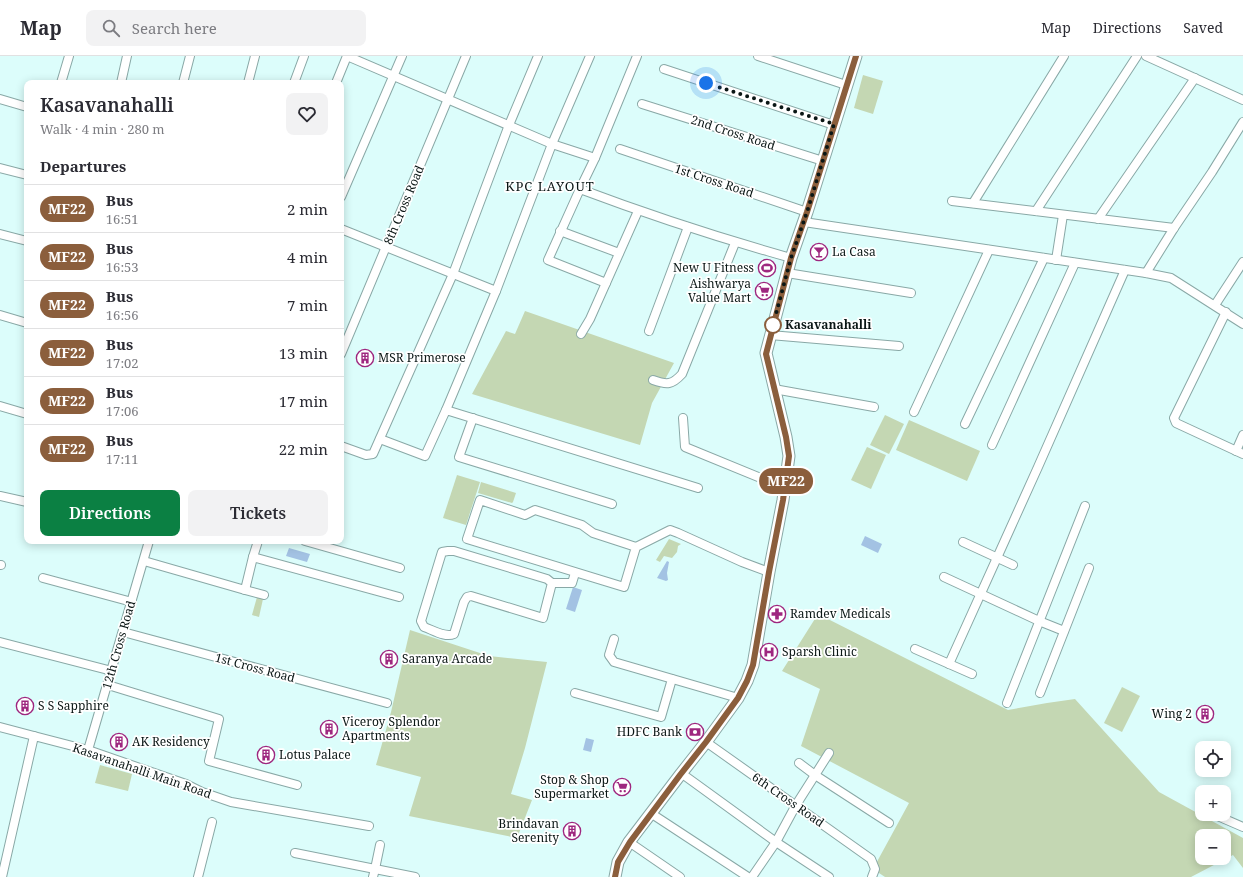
<!DOCTYPE html>
<meta charset="utf-8">
<style>
body{margin:0;font-family:"Noto Serif",serif;background:#f2f2f3;color:#2b2b33;height:100vh;display:flex;flex-direction:column;font-size:15px;white-space:nowrap}
*{box-sizing:border-box;margin:0}
p{font-size:13px;color:#7c7c81}
.icon{flex:none;width:22px;height:22px;fill:none;stroke:currentColor;stroke-width:2;stroke-linecap:round;stroke-linejoin:round}
.map{position:relative;flex:1;overflow:hidden}
.details{position:absolute;left:24px;top:24px;width:320px;height:464px;display:flex;flex-direction:column;background:#fff;border-radius:8px;box-shadow:0 2px 10px #0003}
.details>*{flex:none}
.badge{padding:0 8px;border-radius:13px;font-size:14px;line-height:26px}
.buttons{position:absolute;left:1195px;top:685px;display:grid;gap:8px}
.buttons a{display:grid;place-items:center;width:36px;height:36px;border-radius:8px;background:#fff;box-shadow:0 2px 10px #0003;font-size:20px}
.you{position:absolute;width:20px;height:20px;margin:-10px;border:3px solid #fff;border-radius:50%;background:#1a73e8;box-shadow:0 0 0 6px #1a73e833}
.map>.badge{position:absolute;translate:-50% -50%;box-shadow:0 0 0 2px #fff}
h2{padding:0 16px;font-size:15px;line-height:36px}
.round{display:grid;place-items:center;flex:none;width:42px;height:42px;border-radius:8px;background:#f2f2f3}
.head{display:flex;align-items:center;justify-content:space-between;height:68px;padding:0 16px}
h1{font-size:19px;font-weight:600;line-height:30px}
.primary-button{display:flex;gap:8px;margin-top:auto;padding:8px 16px}
.primary-button a{flex:1;height:46px;border-radius:8px;background:#0b8043;color:#fff;font-size:16px;font-weight:600;line-height:46px;text-align:center}
.primary-button a+a{background:#f2f2f3;color:#2b2b33}
ul{padding:0;list-style:none}
li{display:flex;align-items:center;gap:12px;height:48px;padding:0 16px;border-top:1px solid #e1e1e2}
li div{flex:1}
li b{display:block;font-size:15px}
li em{font-style:normal}
li .badge{min-width:44px;font-weight:700;text-align:center}
header{display:flex;align-items:center;gap:24px;box-sizing:border-box;height:56px;padding:0 20px;background:#fff;border-bottom:1px solid #e1e1e2}
header strong{font-size:19px}
nav{display:flex;gap:22px;margin-inline-start:auto;font-size:14px}
.search{width:280px;height:36px;background:#f2f2f3;display:flex;align-items:center;gap:10px;box-sizing:border-box;padding:0 14px;border-radius:8px;color:#7c7c81;font-size:15px}
.map>svg:first-child{display:block}
.green{fill:#c4d7b3;fill-rule:evenodd}
.water{fill:#a3c2e3}
.lines{fill:none;stroke-linecap:round;stroke-linejoin:round}
.minor-casing{stroke:#89a8a6;stroke-width:10}
.secondary-casing{stroke:#89a8a6;stroke-width:13}
.minor{stroke:#fff;stroke-width:8}
.secondary{stroke:#fff;stroke-width:11}
.line-casing{stroke:#fff;stroke-width:9}
.line{stroke:#8b5e3c;stroke-width:6}
.walk{stroke:#0a1615;stroke-width:4;stroke-dasharray:0 7.2}
.stop-dot{fill:#fff;stroke:#8b5e3c;stroke-width:2}
.labels{text-anchor:middle;stroke-width:3.5;stroke-linejoin:round;paint-order:stroke}
.street-label{font-size:12px;fill:#0a1615;stroke:#fff}
.poi-label{font-size:12px;fill:#0a1615;stroke:#fff;text-anchor:start}
.stop-label{font-size:12px;font-weight:bold;fill:#0a1615;stroke:#fff;text-anchor:start}
.neighbourhood-label{font-size:13px;letter-spacing:1px;fill:#0a1615;stroke:#fff}
</style>
<header>
<strong>Map</strong>
<div class="search"><svg class="icon" aria-label="search" viewBox="0 0 24 24"><circle cx="10" cy="10" r="6"/><path d="M15 15l6 6"/></svg>Search here</div>
<nav><a>Map</a><a>Directions</a><a>Saved</a></nav>
</header>
<div class="map">
<svg width="1243" height="821" viewBox="0 0 1243 821">
<rect width="100%" height="100%" fill="#dcfdfb"/>
<g class="green">
<polygon points="863,19 883,25 873,58 854,52"/>
<polygon points="525,255 674,307 652,347 640,389 472,338 506,275 515,278"/>
<polygon points="885,359 904,368 889,398 870,389"/>
<polygon points="909,364 980,395 967,425 896,394"/>
<polygon points="867,391 886,399 871,433 851,424"/>
<polygon points="457,419 480,426 466,469 443,462"/>
<polygon points="481,426 516,437 513,446 512,447 478,437"/>
<polygon points="669,483 681,488 678,490 677,496 672,502 664,500 660,506 656,504"/>
<polygon points="257,541 263,543 259,561 252,559"/>
<path d="M818 558 1008 654 1047 647 1075 643 1159 736 1243 782V812L1233 799 1191 821H885L873 813 909 747 801 690 820 633 782 615ZM1202 780H1224V802H1202Z"/>
<polygon points="410,574 489,600 547,606 525,692 511,738 532,744 517,782 409,760 421,721 376,709 391,656"/>
<polygon points="1122,631 1140,640 1122,676 1104,667"/>
<polygon points="100,709 132,718 128,735 95,727"/>
</g>
<g class="water">
<polygon points="865,480 882,488 878,497 861,489"/>
<polygon points="289,492 310,498 307,506 286,500"/>
<polygon points="667,505 669,506 667,517 668,524 666,525 657,522"/>
<polygon points="573,531 582,534 575,556 566,553"/>
<polygon points="586,682 594,684 591,696 583,694"/>
</g>
<g class="lines">
<defs>
<g id="minor">
<polyline points="347,0 552,88 590,0"/>
<polyline points="758,0 846,29"/>
<polyline points="1146,0 1243,44"/>
<polyline points="664,13 834,69"/>
<polyline points="61,27 69,0"/>
<polyline points="121,27 127,0"/>
<polyline points="183,27 190,0"/>
<polyline points="248,27 255,0"/>
<polyline points="294,27 304,0"/>
<polyline points="336,27 347,0"/>
<polyline points="0,43 27,51"/>
<polyline points="642,48 823,105"/>
<polyline points="620,93 807,156"/>
<polyline points="0,112 27,119"/>
<polyline points="580,133 595,102 637,0"/>
<polyline points="341,141 402,0"/>
<polyline points="952,145 1174,172"/>
<polyline points="973,147 1064,0"/>
<polyline points="1036,155 1137,0"/>
<polyline points="1098,163 1195,22"/>
<polyline points="804,166 1146,217 1171,222 1243,268"/>
<polyline points="341,173 496,235"/>
<polyline points="560,175 619,197"/>
<polyline points="0,178 27,185"/>
<polyline points="1056,204 1063,159"/>
<polyline points="787,217 911,237"/>
<polyline points="1146,217 1174,172 1212,116 1243,66"/>
<path d="M606 227 548 204 580 133C649 159 720 182 791 202"/>
<polyline points="1215,249 1243,206"/>
<polyline points="1226,256 1174,362 1176,367 1243,398"/>
<polyline points="0,259 27,267"/>
<polyline points="649,275 688,171"/>
<polyline points="581,278 590,263 638,155"/>
<polyline points="770,279 899,290"/>
<polyline points="341,298 466,0"/>
<path d="M653 324C667 329 672 329 682 318L735 187"/>
<polyline points="774,333 874,351"/>
<polyline points="0,350 27,358"/>
<polyline points="446,354 496,235 552,88 595,102"/>
<polyline points="914,356 989,194"/>
<polyline points="473,362 459,401 612,448"/>
<polyline points="683,362 685,391 785,432"/>
<polyline points="965,368 1044,202"/>
<polyline points="380,383 425,400 446,354 698,432"/>
<polyline points="992,389 1075,207"/>
<polyline points="341,390 366,399 373,398 453,218 509,69 538,0"/>
<polyline points="1236,395 1243,379"/>
<polyline points="0,440 27,446"/>
<polyline points="305,485 400,512"/>
<polyline points="963,486 1013,509"/>
<polyline points="636,491 624,531 467,483 480,444 525,459 535,454 582,469 593,477 636,491 670,474 678,477 742,506 769,516"/>
<path d="M448 495H454L547 523 552 527 543 562 471 540 467 541 464 546 454 578C445 582 433 574 424 571L421 565 442 496Z"/>
<polyline points="253,501 258,485"/>
<polyline points="144,505 245,534 253,501 399,541"/>
<polyline points="0,509 1,509"/>
<polyline points="944,521 1039,565 1064,575"/>
<polyline points="43,522 132,546"/>
<polyline points="552,527 572,527 575,517"/>
<polyline points="245,534 264,539"/>
<polyline points="123,576 387,647"/>
<polyline points="614,583 609,599 614,606 738,642"/>
<polyline points="0,586 112,615"/>
<polyline points="915,593 972,618"/>
<polyline points="949,608 1038,411 1125,214"/>
<polyline points="108,629 219,663 209,705 297,729"/>
<polyline points="575,637 661,661 672,623"/>
<polyline points="1040,637 1089,512"/>
<polyline points="1007,647 1085,450"/>
<polyline points="0,671 34,680"/>
<polyline points="706,686 871,803 875,813 872,821"/>
<polyline points="88,694 149,485"/>
<polyline points="799,707 815,719 889,767"/>
<polyline points="681,717 776,786 829,821"/>
<polyline points="652,758 748,821"/>
<polyline points="1213,758 1243,771"/>
<polyline points="629,786 680,821"/>
<polyline points="295,797 375,813 380,789"/>
<polyline points="2,821 34,680 88,694 186,728 202,736 231,746 369,770"/>
<polyline points="198,821 212,766"/>
<polyline points="373,821 375,813 415,821"/>
<polyline points="752,821 776,786 796,749 829,697"/>
</g>
<polyline id="secondary" points="615,821 618,806 629,786 680,719 706,686 738,642 747,625 753,609 769,516 783,444 789,400 786,381 766,297 791,202 807,156 856,0"/>
</defs>
<use href="#minor" class="minor-casing"/>
<use href="#secondary" class="secondary-casing"/>
<use href="#minor" class="minor"/>
<use href="#secondary" class="secondary"/>
</g>
<g class="lines">
<defs>
<polyline id="line" points="615,821 618,806 630,786 680,719 706,686 738,642 747,625 753,609 769,516 783,444 789,400 786,381 766,298 791,202 807,156 856,0"/>
</defs>
<use href="#line" class="line-casing"/>
<use href="#line" class="line"/>
<polyline class="walk" points="706,27 834,68 807,156 791,202 773,269"/>
</g>
<defs>
<symbol id="bar-ring" viewBox="-11 -11 22 22"><circle r="9.5" fill="#fff" stroke="#9e277f" stroke-width="1.5"/><path d="M-6-5H6L.8 .8V4.5H3.5V6h-7V4.5H-.8V.8Z" fill="#9e277f"/></symbol>
<symbol id="stadium-ring" viewBox="-11 -11 22 22"><circle r="9.5" fill="#fff" stroke="#9e277f" stroke-width="1.5"/><path d="M0-5a6.5 5 0 1 0 0 10a6.5 5 0 1 0 0-10ZM-3.5-1.8h7v3.6h-7Z" fill="#9e277f"/></symbol>
<symbol id="supermarket-ring" viewBox="-11 -11 22 22"><circle r="9.5" fill="#fff" stroke="#9e277f" stroke-width="1.5"/><path d="M-6-5.5h2.5l.6 2H6L4.5 2H-2.5L-4.4-4H-6ZM-1.5 3.2a1.3 1.3 0 1 0 .1 0ZM3 3.2a1.3 1.3 0 1 0 .1 0Z" fill="#9e277f"/></symbol>
<symbol id="building-ring" viewBox="-11 -11 22 22"><circle r="9.5" fill="#fff" stroke="#9e277f" stroke-width="1.5"/><path d="M-4-6H4V6H1V3H-1V6H-4ZM-2.5-4.3h1.7v1.8h-1.7ZM.8-4.3h1.7v1.8H.8ZM-2.5-1h1.7V.8h-1.7ZM.8-1h1.7V.8H.8Z" fill="#9e277f"/></symbol>
<symbol id="pharmacy-ring" viewBox="-11 -11 22 22"><circle r="9.5" fill="#fff" stroke="#9e277f" stroke-width="1.5"/><path d="M-2-6h4v4h4v4h-4v4h-4v-4h-4v-4h4Z" fill="#9e277f"/></symbol>
<symbol id="hospital-ring" viewBox="-11 -11 22 22"><circle r="9.5" fill="#fff" stroke="#9e277f" stroke-width="1.5"/><path d="M-5-5h3v3.5h4V-5h3V5h-3V1.5h-4V5h-3Z" fill="#9e277f"/></symbol>
<symbol id="bank-ring" viewBox="-11 -11 22 22"><circle r="9.5" fill="#fff" stroke="#9e277f" stroke-width="1.5"/><path d="M-6-4H6V4H-6ZM0-2.3a2.3 2.3 0 1 0 0 4.6a2.3 2.3 0 1 0 0-4.6Z" fill="#9e277f"/></symbol>
</defs>
<g fill-rule="evenodd">
<use href="#bar-ring" x="809" y="186" width="20" height="20"/>
<use href="#stadium-ring" x="757" y="202" width="20" height="20"/>
<use href="#supermarket-ring" x="754" y="225" width="20" height="20"/>
<use href="#building-ring" x="355" y="292" width="20" height="20"/>
<use href="#pharmacy-ring" x="767" y="548" width="20" height="20"/>
<use href="#hospital-ring" x="759" y="586" width="20" height="20"/>
<use href="#building-ring" x="379" y="593" width="20" height="20"/>
<use href="#building-ring" x="15" y="640" width="20" height="20"/>
<use href="#building-ring" x="1195" y="648" width="20" height="20"/>
<use href="#building-ring" x="319" y="663" width="20" height="20"/>
<use href="#bank-ring" x="685" y="666" width="20" height="20"/>
<use href="#building-ring" x="109" y="676" width="20" height="20"/>
<use href="#building-ring" x="256" y="689" width="20" height="20"/>
<use href="#supermarket-ring" x="612" y="721" width="20" height="20"/>
<use href="#building-ring" x="562" y="765" width="20" height="20"/>
</g>
<circle class="stop-dot" cx="773" cy="269" r="8"/>
<g class="labels">
<g class="street-label">
<text transform="translate(733 77) rotate(18)" y="4">2nd Cross Road</text>
<text transform="translate(714 125) rotate(18)" y="4">1st Cross Road</text>
<text transform="translate(404 149) rotate(-67)" y="4">8th Cross Road</text>
<text transform="translate(119 589) rotate(-74)" y="4">12th Cross Road</text>
<text transform="translate(255 612) rotate(15)" y="4">1st Cross Road</text>
<text transform="translate(142 715) rotate(19)" y="4">Kasavanahalli Main Road</text>
<text transform="translate(788 744) rotate(35)" y="4">6th Cross Road</text>
</g>
<g class="poi-label">
<text x="832" y="200">La Casa</text>
<text x="754" y="216" text-anchor="end">New U Fitness</text>
<text x="751" y="232" text-anchor="end">Aishwarya<tspan x="751" dy="14">Value Mart</tspan></text>
<text x="378" y="306">MSR Primerose</text>
<text x="790" y="562">Ramdev Medicals</text>
<text x="782" y="600">Sparsh Clinic</text>
<text x="402" y="607">Saranya Arcade</text>
<text x="38" y="654">S S Sapphire</text>
<text x="1192" y="662" text-anchor="end">Wing 2</text>
<text x="342" y="670">Viceroy Splendor<tspan x="342" dy="14">Apartments</tspan></text>
<text x="682" y="680" text-anchor="end">HDFC Bank</text>
<text x="132" y="690">AK Residency</text>
<text x="279" y="703">Lotus Palace</text>
<text x="609" y="728" text-anchor="end">Stop &amp; Shop<tspan x="609" dy="14">Supermarket</tspan></text>
<text x="559" y="772" text-anchor="end">Brindavan<tspan x="559" dy="14">Serenity</tspan></text>
</g>
<g class="stop-label">
<text x="785" y="273">Kasavanahalli</text>
</g>
<g class="neighbourhood-label">
<text x="550" y="135">KPC LAYOUT</text>
</g>
</g>
</svg>
<div class="buttons">
<a><svg class="icon" aria-label="locate" viewBox="0 0 24 24"><circle cx="12" cy="12" r="6"/><path d="M12 2v4M12 18v4M2 12h4M18 12h4"/></svg></a>
<a>+</a>
<a>−</a>
</div>
<div class="you" style="left:706px;top:27px"></div>
<b class="badge" style="left:786px;top:425px;background:#8b5e3c;color:#fff">MF22</b>
<section class="details">
<div class="head"><div><h1>Kasavanahalli</h1><p>Walk · 4 min · 280 m</p></div><a class="round"><svg class="icon" aria-label="heart" viewBox="0 0 24 24"><path d="M12 20l-8-8c-3-5 5-10 8-4 3-6 11-1 8 4z"/></svg></a></div>
<h2>Departures</h2>
<ul>
<li><span class="badge" style="background:#8b5e3c;color:#fff">MF22</span><div><b>Bus</b><p>16:51</p></div><em>2 min</em></li>
<li><span class="badge" style="background:#8b5e3c;color:#fff">MF22</span><div><b>Bus</b><p>16:53</p></div><em>4 min</em></li>
<li><span class="badge" style="background:#8b5e3c;color:#fff">MF22</span><div><b>Bus</b><p>16:56</p></div><em>7 min</em></li>
<li><span class="badge" style="background:#8b5e3c;color:#fff">MF22</span><div><b>Bus</b><p>17:02</p></div><em>13 min</em></li>
<li><span class="badge" style="background:#8b5e3c;color:#fff">MF22</span><div><b>Bus</b><p>17:06</p></div><em>17 min</em></li>
<li><span class="badge" style="background:#8b5e3c;color:#fff">MF22</span><div><b>Bus</b><p>17:11</p></div><em>22 min</em></li>
</ul>
<div class="primary-button"><a>Directions</a><a>Tickets</a></div>
</section>
</div>
